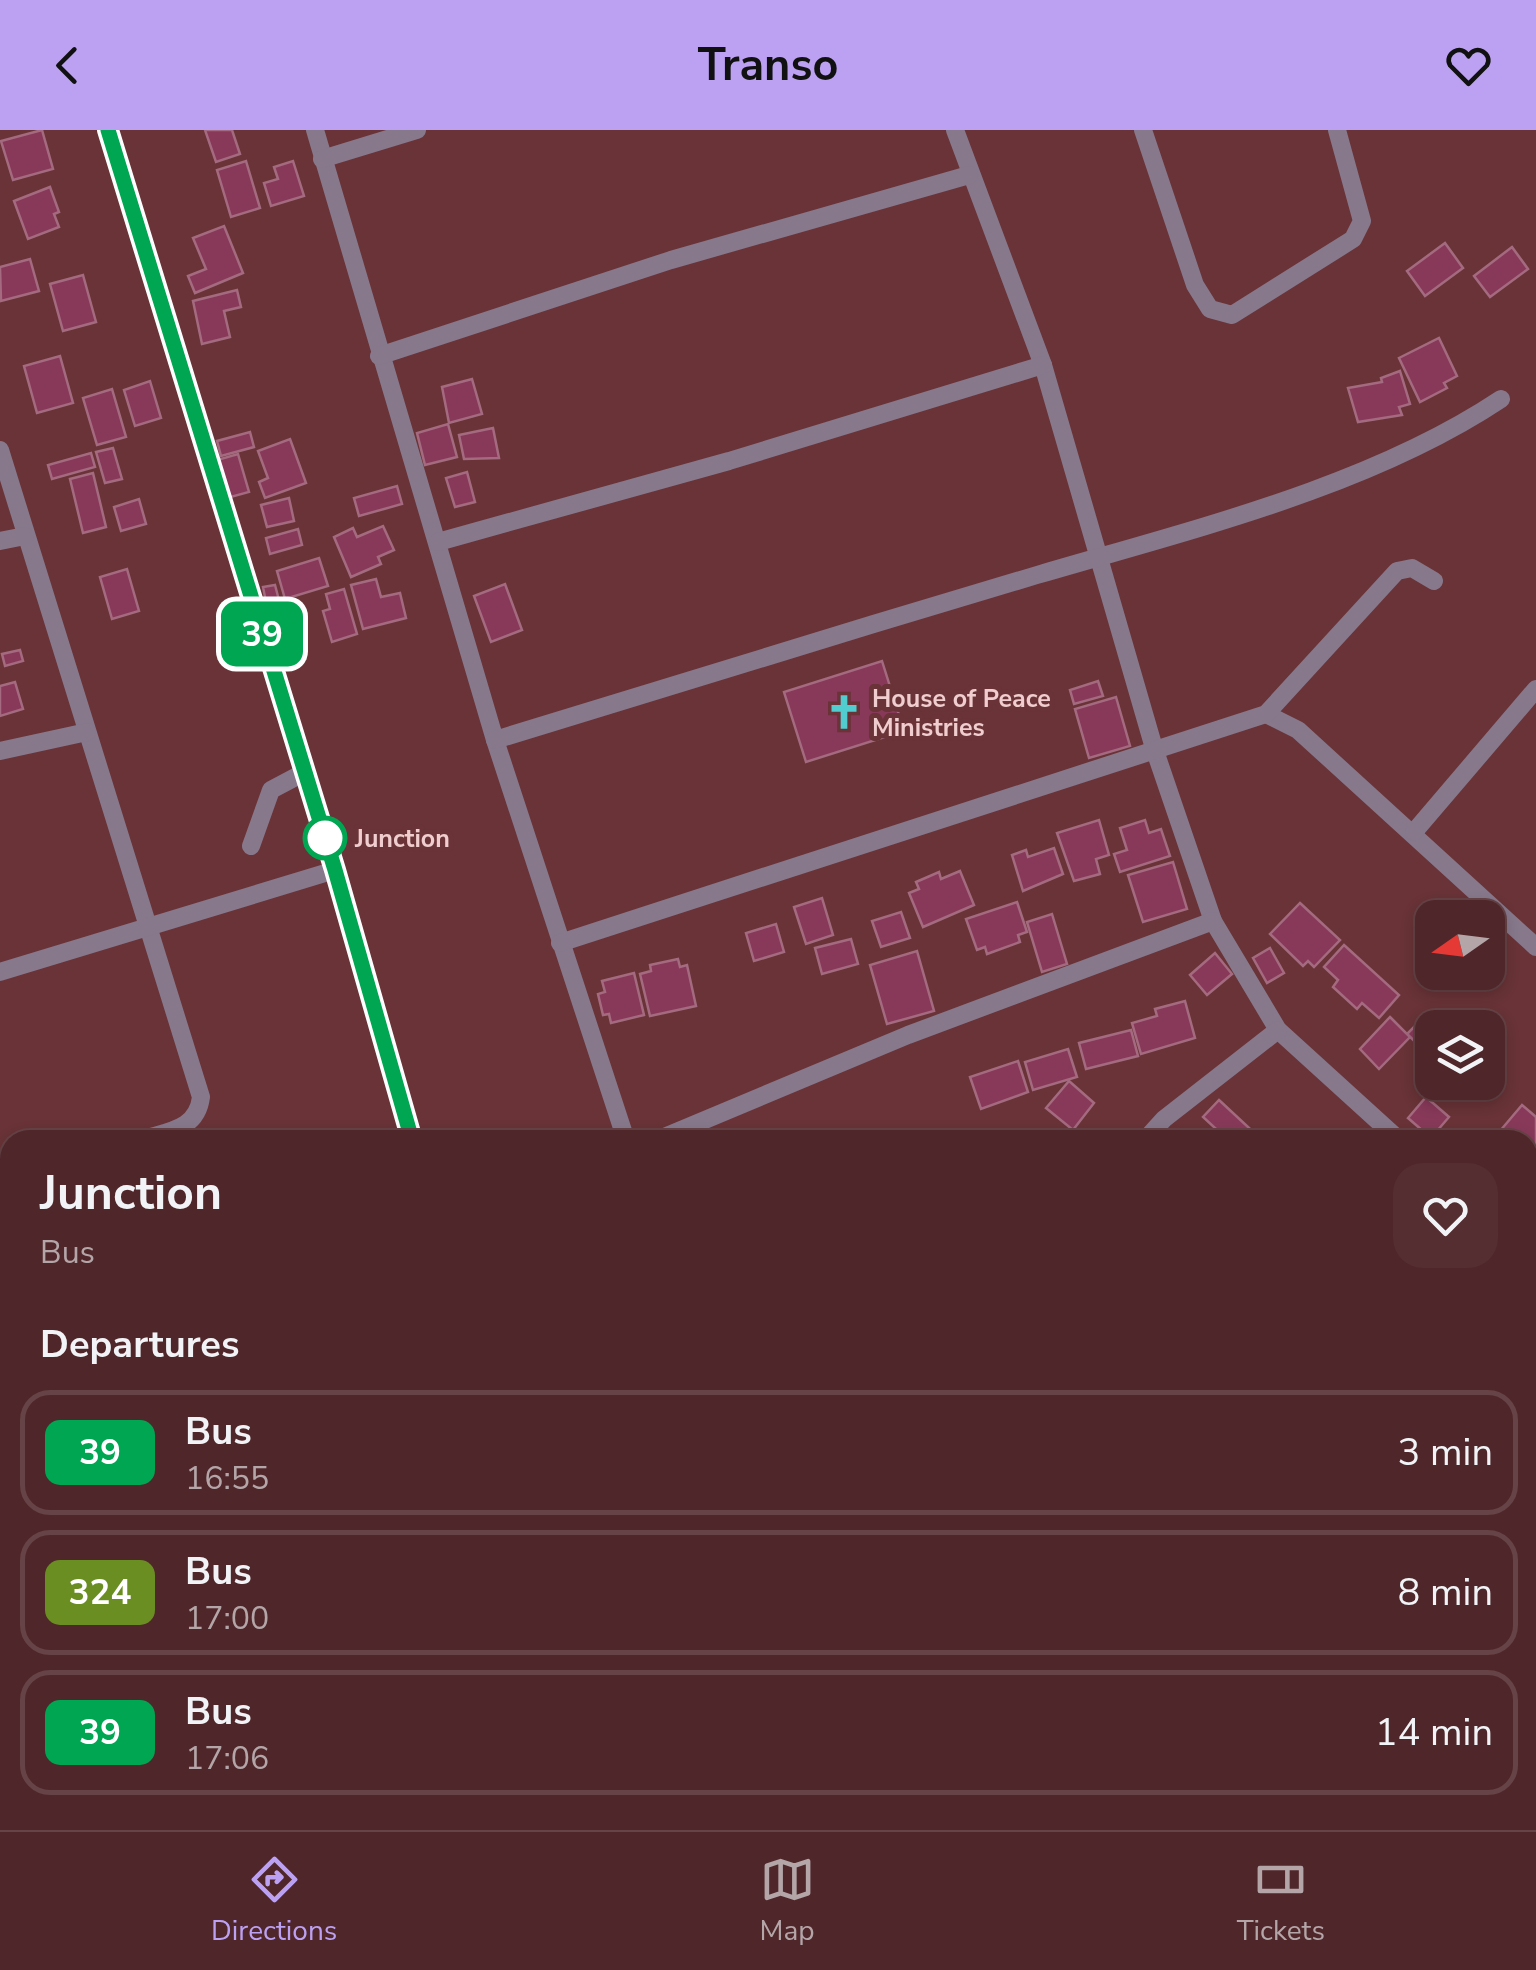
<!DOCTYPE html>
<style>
body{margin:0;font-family:"Nunito Sans",sans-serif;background:#552e31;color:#f1f3f6;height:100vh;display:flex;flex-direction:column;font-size:38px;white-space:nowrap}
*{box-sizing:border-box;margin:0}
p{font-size:32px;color:#b3a5a8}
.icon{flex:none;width:55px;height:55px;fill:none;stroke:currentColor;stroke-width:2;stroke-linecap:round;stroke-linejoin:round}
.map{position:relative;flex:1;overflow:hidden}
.side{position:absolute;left:0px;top:1000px;width:1538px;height:700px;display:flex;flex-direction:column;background:#4f2629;border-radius:30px 30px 0 0;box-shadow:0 5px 15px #0003,0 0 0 2px #664346}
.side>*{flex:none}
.badge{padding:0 20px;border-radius:15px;font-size:35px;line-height:65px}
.needle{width:65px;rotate:256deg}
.tools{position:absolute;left:1415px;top:770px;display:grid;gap:20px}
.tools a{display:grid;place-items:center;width:90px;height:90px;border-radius:20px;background:#4f2629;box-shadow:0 5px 15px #0003,0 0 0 2px #664346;font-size:50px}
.map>.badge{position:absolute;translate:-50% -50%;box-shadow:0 0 0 5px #fff}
h2{padding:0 40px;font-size:38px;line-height:90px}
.round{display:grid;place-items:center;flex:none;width:105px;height:105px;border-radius:30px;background:#552e31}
.headline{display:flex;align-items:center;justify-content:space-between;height:170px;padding:0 40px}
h1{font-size:48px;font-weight:700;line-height:75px}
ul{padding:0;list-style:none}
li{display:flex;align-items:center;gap:30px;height:125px;margin:0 20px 15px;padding:0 20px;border:5px solid #664346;border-radius:30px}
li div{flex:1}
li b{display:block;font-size:38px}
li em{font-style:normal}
li .badge{min-width:110px;font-weight:700;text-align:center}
header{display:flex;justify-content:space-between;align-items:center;height:130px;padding:0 40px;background:#bca0f2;color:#111;font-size:45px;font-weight:700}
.tabs{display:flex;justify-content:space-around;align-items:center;height:140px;border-top:2px solid #664346;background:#4f2629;font-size:28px;color:#b3a5a8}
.tabs a{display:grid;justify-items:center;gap:5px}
.tabs .on{color:#bca0f2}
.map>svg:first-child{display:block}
.green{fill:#6c4b0e}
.building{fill:#883959;stroke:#a46a7f;stroke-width:2.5}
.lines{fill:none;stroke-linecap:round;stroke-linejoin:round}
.minor{stroke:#87788c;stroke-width:18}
.line-casing{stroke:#fff;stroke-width:22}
.line{stroke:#00a651;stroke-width:15}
.stop-dot{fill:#fff;stroke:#00a651;stroke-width:5}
.labels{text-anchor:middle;stroke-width:10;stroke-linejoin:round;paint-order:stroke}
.poi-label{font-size:25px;font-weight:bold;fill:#f0cdce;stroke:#693337;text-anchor:start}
.stop-label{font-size:25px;font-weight:bold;fill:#f0cdce;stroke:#693337;text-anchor:start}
</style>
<header><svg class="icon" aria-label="back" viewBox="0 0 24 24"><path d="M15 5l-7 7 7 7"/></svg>Transo<svg class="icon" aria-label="heart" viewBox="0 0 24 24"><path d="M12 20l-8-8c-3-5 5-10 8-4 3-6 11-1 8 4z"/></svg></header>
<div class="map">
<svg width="1536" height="1700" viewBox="0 0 1536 1700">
<rect width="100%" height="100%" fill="#693337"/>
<polygon class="green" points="630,1690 788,1690 779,1700 641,1700"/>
<g class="building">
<polygon points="42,0 53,39 13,50 1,11"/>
<polygon points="205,0 232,0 240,24 216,32"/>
<polygon points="246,31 260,78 231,87 217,40"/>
<polygon points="293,31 304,66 271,76 264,53 278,49 274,37"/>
<polygon points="50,57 59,82 54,84 59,97 28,109 14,71"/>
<polygon points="224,96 243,143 195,163 188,146 206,139 193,108"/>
<polygon points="1445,113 1463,138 1425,166 1407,141"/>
<polygon points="1512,117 1528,139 1490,167 1474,146"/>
<polygon points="30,129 39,161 1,171 0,137"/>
<polygon points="83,145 96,192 63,201 50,154"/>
<polygon points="237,160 241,177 224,181 230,207 202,214 193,171"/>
<polygon points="1439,208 1457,246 1444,253 1447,258 1420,272 1399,228"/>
<polygon points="60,226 73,273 37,283 24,236"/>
<polygon points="1400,241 1410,274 1399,277 1402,285 1358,292 1348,258 1382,252 1381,248"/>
<polygon points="472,249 482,284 449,293 442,257"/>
<polygon points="150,251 161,288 135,296 124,260"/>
<polygon points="112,259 126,307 97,315 83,268"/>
<polygon points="448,294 457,327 425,335 417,303"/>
<polygon points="493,298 499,328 464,329 459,305"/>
<polygon points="250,302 254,317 221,326 217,311"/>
<polygon points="290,309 306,353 265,368 259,352 268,348 258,321"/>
<polygon points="113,318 122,349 105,353 96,322"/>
<polygon points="91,323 95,337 52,349 48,335"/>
<polygon points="238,324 249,362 227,368 217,330"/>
<polygon points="467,342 475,372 455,377 446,348"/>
<polygon points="93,343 106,397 83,403 70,349"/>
<polygon points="397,356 402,374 359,386 354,368"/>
<polygon points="289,368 294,391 267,397 261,375"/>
<polygon points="139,369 146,394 121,401 114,377"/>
<polygon points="383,396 394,420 378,427 381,434 351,447 334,407 353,398 357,407"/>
<polygon points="298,399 302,415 270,424 266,408"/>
<polygon points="319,428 328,456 285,469 277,441"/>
<polygon points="127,439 139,481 112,489 100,447"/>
<polygon points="376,449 381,467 400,463 406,488 363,499 351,455"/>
<polygon points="505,454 522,500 491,512 474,466"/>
<polygon points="275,455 280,474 267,477 263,457"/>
<polygon points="344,459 357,504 332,512 323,481 330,479 326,464"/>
<polygon points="288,477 297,509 283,513 274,481"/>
<polygon points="20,520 23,531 5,536 2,524"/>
<polygon points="882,531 904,601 806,632 784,562"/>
<polygon points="1098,551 1103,566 1074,574 1070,560"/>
<polygon points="15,552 23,579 0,586 0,556"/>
<polygon points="1116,567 1130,616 1089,628 1075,579"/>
<polygon points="1099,690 1109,725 1096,729 1100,744 1074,751 1057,703"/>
<polygon points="1145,690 1149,703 1161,699 1170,726 1120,742 1114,724 1127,720 1120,698"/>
<polygon points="1054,718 1063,744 1023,761 1012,725 1026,720 1028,727"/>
<polygon points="1173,732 1187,779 1143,792 1128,745"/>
<polygon points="960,741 974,775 923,797 909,763 919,759 916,752 939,742 941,749"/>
<polygon points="822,768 833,805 806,814 794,777"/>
<polygon points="1017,772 1027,802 1018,805 1020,812 987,824 985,817 977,820 966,789"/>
<polygon points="1300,773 1340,810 1314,837 1308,831 1303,836 1270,804"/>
<polygon points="901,782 910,808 881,817 872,791"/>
<polygon points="1052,784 1067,834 1042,842 1027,792"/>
<polygon points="776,794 784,822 754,831 746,803"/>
<polygon points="851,809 858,834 822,844 815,818"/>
<polygon points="1344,815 1399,865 1379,888 1362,873 1357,879 1333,857 1338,850 1324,837"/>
<polygon points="1270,818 1284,843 1267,853 1253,828"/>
<polygon points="917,821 934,881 887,894 870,835"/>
<polygon points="1215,823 1232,844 1207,865 1190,845"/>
<polygon points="678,829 680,837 687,835 696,876 650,886 640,844 651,841 650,835"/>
<polygon points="634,843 644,885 611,893 609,884 603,885 598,864 605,862 602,851"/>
<polygon points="1185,871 1195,908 1141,924 1132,893 1157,886 1155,879"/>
<polygon points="1426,885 1439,898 1432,898 1432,928 1407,904"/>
<polygon points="1390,887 1410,907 1379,939 1360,919"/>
<polygon points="1131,900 1138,926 1086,939 1079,913"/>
<polygon points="1068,919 1077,947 1033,960 1025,932"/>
<polygon points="1018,931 1028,962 981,979 970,947"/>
<polygon points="1069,951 1094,973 1073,1000 1046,978"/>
<polygon points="1426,967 1449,987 1431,1008 1408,988"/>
<polygon points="1219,970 1262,1010 1228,1010 1203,987"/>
<polygon points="1522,975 1536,987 1536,1046 1528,1039 1528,1010 1511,1010 1500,1001"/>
<polygon points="10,1294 10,1331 0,1310 0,1299"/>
<polygon points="178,1690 220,1690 228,1698 176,1700 172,1696"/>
</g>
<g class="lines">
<g class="minor">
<polyline points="109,0 335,740 412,1010"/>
<polyline points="315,0 495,610 626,1010"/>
<polyline points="955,0 1043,235 1154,618 1213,791 1278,900 1399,1010"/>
<polyline points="1143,0 1195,155 1210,179 1232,185 1353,109 1362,91 1337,0"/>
<polyline points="322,29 417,0"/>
<polyline points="379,226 671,130 969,45"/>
<path d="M0 320 201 967C197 1000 168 1001 141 1010"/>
<polyline points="0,411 25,406"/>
<polyline points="438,412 729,331 1043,235"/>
<polyline points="1266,584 1298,600 1536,817"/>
<path d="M495 610C675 554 856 499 1037 445 1190 400 1369 357 1501 269"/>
<polyline points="0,621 87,602"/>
<polyline points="1414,702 1536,559"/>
<polyline points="251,716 271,660 305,642"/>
<polyline points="560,813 1266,584 1397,441 1412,438 1434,451"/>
<polyline points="0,842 335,740"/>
<polyline points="657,1010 908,905 1213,791"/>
<polyline points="1145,1010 1164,989 1278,900"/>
<polyline points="0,1057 10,1054"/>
<polyline points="1528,1126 1536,1134"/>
<polyline points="1528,1175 1536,1165"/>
<polyline points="0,1271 10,1267"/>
<polyline points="1528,1496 1536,1487"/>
<polyline points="0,1544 10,1541"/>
<polyline points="60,1690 61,1700"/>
<polyline points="589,1690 598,1700"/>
<polyline points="1061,1690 1074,1700"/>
<polyline points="482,1700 489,1690"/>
<polyline points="794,1700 803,1690"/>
<polyline points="970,1700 978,1690"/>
<polyline points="1341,1700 1351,1690"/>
</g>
</g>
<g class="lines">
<defs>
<polyline id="line" points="108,0 335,740 412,1010"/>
</defs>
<use href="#line" class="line-casing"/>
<use href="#line" class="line"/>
</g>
<defs>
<symbol id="church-bare" viewBox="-9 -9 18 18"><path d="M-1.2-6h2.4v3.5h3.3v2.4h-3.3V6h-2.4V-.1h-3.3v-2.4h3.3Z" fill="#52cdcf" stroke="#693337" stroke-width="2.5" paint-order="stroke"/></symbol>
</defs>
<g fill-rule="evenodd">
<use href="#church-bare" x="819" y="557" width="50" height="50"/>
</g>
<circle class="stop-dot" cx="325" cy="708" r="20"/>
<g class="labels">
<g class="poi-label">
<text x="872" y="577">House of Peace<tspan x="872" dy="29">Ministries</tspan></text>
</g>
<g class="stop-label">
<text x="355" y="717">Junction</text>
</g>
</g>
</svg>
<div class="tools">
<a><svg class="needle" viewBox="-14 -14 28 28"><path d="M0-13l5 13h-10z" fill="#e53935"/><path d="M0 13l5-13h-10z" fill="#b3a5a8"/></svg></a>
<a><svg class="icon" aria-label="layers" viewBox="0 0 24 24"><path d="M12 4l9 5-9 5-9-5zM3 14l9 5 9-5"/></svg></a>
</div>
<b class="badge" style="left:262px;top:504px;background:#00a651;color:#fff">39</b>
<section class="side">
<div class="headline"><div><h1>Junction</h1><p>Bus</p></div><a class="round"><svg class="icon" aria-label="heart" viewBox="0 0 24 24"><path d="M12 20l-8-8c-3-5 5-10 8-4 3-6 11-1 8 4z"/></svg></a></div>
<h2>Departures</h2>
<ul>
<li><span class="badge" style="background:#00a651;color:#fff">39</span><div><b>Bus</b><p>16:55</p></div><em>3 min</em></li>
<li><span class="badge" style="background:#6b8e23;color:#fff">324</span><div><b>Bus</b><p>17:00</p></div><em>8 min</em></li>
<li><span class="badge" style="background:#00a651;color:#fff">39</span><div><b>Bus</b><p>17:06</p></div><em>14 min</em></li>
</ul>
</section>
</div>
<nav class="tabs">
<a class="on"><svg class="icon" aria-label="directions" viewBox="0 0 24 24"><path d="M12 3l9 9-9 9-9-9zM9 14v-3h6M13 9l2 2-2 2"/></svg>Directions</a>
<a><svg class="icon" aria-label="map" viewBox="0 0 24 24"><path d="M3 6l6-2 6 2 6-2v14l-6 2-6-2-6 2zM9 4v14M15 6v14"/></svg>Map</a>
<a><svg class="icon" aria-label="tickets" viewBox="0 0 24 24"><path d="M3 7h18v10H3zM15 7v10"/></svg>Tickets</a>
</nav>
